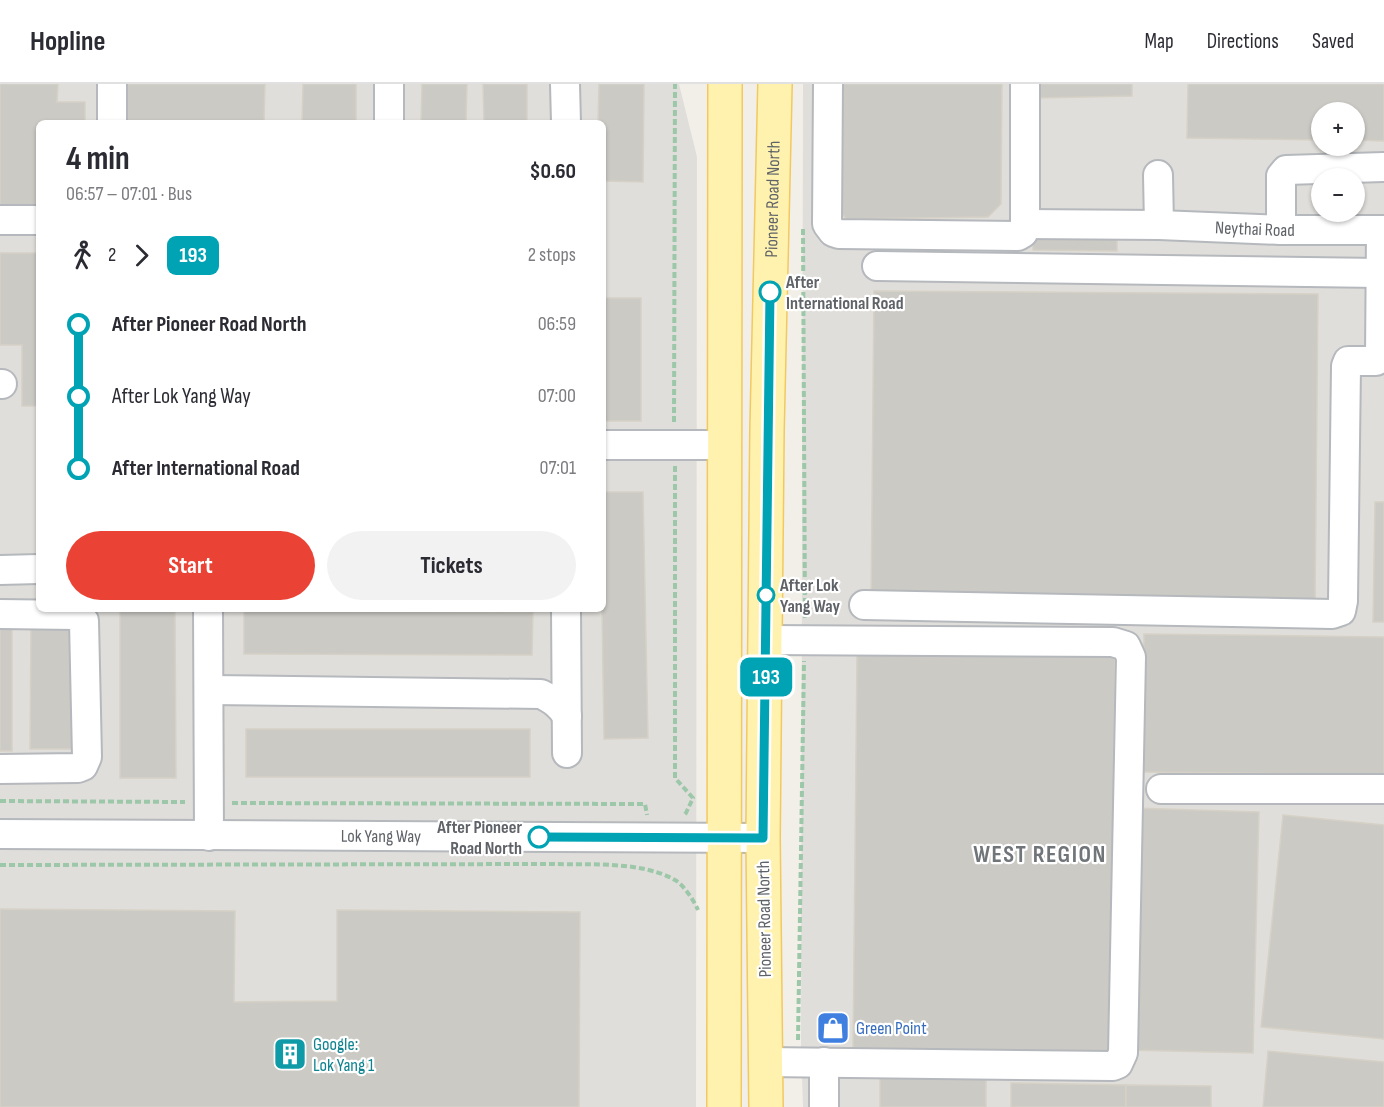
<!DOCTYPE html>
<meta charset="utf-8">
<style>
body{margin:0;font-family:"Sofia Sans Condensed",sans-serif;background:#f2f2f3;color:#2b2b33;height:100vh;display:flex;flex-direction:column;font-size:22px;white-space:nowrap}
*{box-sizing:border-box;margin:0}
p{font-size:20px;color:#7c7c81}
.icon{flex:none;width:33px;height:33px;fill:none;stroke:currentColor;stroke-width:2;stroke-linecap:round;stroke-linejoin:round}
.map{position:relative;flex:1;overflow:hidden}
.sheet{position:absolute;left:36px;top:36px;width:570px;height:492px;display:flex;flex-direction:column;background:#fff;border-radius:9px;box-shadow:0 2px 4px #0004}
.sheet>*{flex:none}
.badge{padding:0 12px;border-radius:9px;font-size:21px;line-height:39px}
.fabs{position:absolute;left:1311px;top:18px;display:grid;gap:12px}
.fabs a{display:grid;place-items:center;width:54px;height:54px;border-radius:50%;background:#fff;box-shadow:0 2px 4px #0004;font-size:30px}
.map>.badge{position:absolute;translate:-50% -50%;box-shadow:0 0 0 3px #fff}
.legs{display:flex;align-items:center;gap:9px;height:66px;padding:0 30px;font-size:20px}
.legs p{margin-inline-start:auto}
.head{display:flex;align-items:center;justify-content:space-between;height:102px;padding:0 30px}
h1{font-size:33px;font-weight:700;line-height:45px}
.cta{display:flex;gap:12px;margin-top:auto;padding:12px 30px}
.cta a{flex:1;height:69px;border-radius:36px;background:#ea4335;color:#fff;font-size:24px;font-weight:700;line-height:69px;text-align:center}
.cta a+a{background:#f2f2f3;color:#2b2b33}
ul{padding:0 30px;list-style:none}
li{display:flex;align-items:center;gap:21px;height:72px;font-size:22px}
li i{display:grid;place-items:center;width:9px;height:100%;margin:0 8px;background:currentColor}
li i::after{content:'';width:15px;height:15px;margin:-8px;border:4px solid;border-radius:50%;background:#fff}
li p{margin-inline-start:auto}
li:first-child i{background:linear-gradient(#0000 50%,currentColor 0)}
li:last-child i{background:linear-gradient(currentColor 50%,#0000 0)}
header{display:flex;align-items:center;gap:36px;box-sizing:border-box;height:84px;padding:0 30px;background:#fff;border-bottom:2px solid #e1e1e2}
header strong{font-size:28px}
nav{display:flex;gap:33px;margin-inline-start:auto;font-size:21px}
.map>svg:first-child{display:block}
.industrial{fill:#e0deda;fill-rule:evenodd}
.building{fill:#cccac5;stroke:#d6d1c6;stroke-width:1.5}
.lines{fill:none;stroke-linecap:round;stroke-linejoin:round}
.minor-casing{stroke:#b5b8bc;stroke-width:32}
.major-casing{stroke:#f2c960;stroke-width:36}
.path{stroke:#9cc7a9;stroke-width:4;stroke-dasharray:6 3;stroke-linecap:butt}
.minor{stroke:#fff;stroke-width:28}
.major{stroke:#fff2af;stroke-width:33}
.line-1-casing{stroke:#fff;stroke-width:14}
.line-1{stroke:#00a3b4;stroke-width:9}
.stop-1-dot{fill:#fff;stroke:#00a3b4;stroke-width:3}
.labels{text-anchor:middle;stroke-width:4.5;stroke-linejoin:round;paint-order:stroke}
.street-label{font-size:18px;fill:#5f6368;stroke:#fff}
.stop-label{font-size:18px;font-weight:bold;fill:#5f6368;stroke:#fff;text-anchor:start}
.shop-label{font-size:18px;fill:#366cbe;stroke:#fff;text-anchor:start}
.culture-label{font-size:18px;fill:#0d838f;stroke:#fff;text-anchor:start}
.district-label{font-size:24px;font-weight:bold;letter-spacing:1.5px;fill:#70757a;stroke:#fff}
</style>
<header>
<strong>Hopline</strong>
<nav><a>Map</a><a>Directions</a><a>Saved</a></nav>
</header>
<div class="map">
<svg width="1384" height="1023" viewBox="0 0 1384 1023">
<rect width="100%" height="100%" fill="#f1efe8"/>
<g class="industrial">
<path d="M0 0H679L697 73 696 1023H0ZM39 39H603V525H39Z"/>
<path d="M803 0H1384V1023H803L801 962ZM1322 28H1354V62H1322ZM1322 94H1354V128H1322Z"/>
</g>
<g class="building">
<polygon points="0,0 58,0 57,18 85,18 85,39 39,39 39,126 0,125"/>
<polygon points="124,0 265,0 264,39 124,39"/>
<polygon points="303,0 356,0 356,39 302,39"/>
<polygon points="422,0 467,0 466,39 421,39"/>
<polygon points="483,0 527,0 527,39 484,39"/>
<polygon points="599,0 644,0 643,98 603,97 603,39 598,39"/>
<polygon points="835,0 1002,0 1001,120 988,133 846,135 836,121"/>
<polygon points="1035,0 1132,0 1132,12 1036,14"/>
<polygon points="1188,0 1384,0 1384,57 1354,56 1354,28 1322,28 1322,56 1187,54"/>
<polygon points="1033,146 1117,147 1117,167 1033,166"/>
<polygon points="0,169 39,169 39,322 22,322 22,261 0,261"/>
<polygon points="874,207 1318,210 1315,523 871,520"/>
<rect x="603" y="214" width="38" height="123"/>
<polygon points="603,408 643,408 648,654 604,655 602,525"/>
<polygon points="1375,418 1384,418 1384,538 1373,538"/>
<polygon points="120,525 175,525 176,694 120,694"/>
<polygon points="244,527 533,528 532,571 244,570"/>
<polygon points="31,537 73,537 73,665 30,665"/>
<rect x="0" y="538" width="12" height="129"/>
<polygon points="1144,550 1384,553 1384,691 1142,688"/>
<polygon points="857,568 1115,570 1112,973 853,970"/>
<rect x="246" y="645" width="284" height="48"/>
<polygon points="1133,724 1259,728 1253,969 1127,966"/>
<polygon points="1283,731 1384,741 1384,955 1261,943"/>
<polygon points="0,825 235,827 234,918 337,917 337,826 580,828 579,1023 0,1023"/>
<polygon points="1268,967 1384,978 1384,1023 1263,1023"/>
<polygon points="880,992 986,993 986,1023 880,1023"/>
<polygon points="1011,999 1126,1001 1126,1023 1011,1023"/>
<polygon points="1126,1001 1211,1002 1211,1023 1126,1023"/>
</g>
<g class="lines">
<defs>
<g id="minor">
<polyline points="565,0 566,39"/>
<polyline points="828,0 827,140 833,148 839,150 1018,152 1023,149 1025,140 1025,0"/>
<polyline points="112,39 112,0"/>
<polyline points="389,39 389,0"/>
<polyline points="1158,91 1159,141"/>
<polyline points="0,136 39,136"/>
<path id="s1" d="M1025 140 1159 141 1281 146H1384"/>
<polyline points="1281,146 1281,92 1286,86 1384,83"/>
<polyline points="877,182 1380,189"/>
<polyline points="0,300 2,300"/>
<polyline points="603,361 726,361"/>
<polyline points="0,486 39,485"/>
<polyline points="864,521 1332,530 1341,527 1343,517 1346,282 1348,277 1376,277 1380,273 1381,146"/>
<polyline points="208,525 209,752"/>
<polyline points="566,525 567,669"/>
<polyline points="0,530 76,531 84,537 87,673 83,682 78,684 0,685"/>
<path d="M209 606 541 610C553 616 560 621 567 632"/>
<polyline points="1161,705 1384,705"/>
<path id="s2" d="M0 750 763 754"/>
<polyline points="765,978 1113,982 1118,980 1123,969 1131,573 1126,562 1113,558 766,556"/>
<polyline points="824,1023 824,978"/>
</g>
<g id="major">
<polyline points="724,1023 725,0"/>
<path id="s3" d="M766 1023 763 754 767 346 775 0"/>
</g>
</defs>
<use href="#minor" class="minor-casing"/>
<use href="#major" class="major-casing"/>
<g class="path">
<polyline points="803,145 805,534"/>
<polyline points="674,338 675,0"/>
<polyline points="675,382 675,694 693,714 686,729 684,731"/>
<polyline points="0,717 185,718"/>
<polyline points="232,719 645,720 647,731"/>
<path d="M0 781 554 780C591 781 642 777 675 796 684 801 694 817 698 826"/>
<polyline points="798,956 804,577"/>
</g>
<use href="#minor" class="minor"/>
<use href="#major" class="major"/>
</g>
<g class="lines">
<defs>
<polyline id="line-1" points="539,753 763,754 770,208"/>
</defs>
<use href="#line-1" class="line-1-casing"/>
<use href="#line-1" class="line-1"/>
</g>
<defs>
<symbol id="shop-square" viewBox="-11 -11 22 22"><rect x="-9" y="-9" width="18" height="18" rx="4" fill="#3f7fe0" stroke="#fff"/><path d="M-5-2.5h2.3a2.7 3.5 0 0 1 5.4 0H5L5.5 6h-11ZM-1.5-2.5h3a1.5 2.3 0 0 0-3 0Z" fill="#fff"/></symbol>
<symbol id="building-square" viewBox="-11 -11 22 22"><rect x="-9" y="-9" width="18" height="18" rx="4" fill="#0f9aa8" stroke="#fff"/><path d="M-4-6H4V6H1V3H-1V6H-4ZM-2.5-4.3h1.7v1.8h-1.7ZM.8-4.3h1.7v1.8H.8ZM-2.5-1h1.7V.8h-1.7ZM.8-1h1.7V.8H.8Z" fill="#fff"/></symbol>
</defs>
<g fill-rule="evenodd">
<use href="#shop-square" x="814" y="925" width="38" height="38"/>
<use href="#building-square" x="271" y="951" width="38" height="38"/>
</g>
<g class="stop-1-dot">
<circle cx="770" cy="208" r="10"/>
<circle cx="766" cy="511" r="8"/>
<circle cx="539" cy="753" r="10"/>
</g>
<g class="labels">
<g class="street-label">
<text dy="6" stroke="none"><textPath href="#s3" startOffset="908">Pioneer Road North</textPath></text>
<text dy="6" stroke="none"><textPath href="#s1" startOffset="230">Neythai Road</textPath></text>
<text dy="6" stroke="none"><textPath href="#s2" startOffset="381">Lok Yang Way</textPath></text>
<text transform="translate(764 835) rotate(-91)" y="6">Pioneer Road North</text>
</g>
<g class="stop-label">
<text x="786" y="204">After<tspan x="786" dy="21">International Road</tspan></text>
<text x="780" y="507">After Lok<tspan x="780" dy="21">Yang Way</tspan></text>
<text x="522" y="749" text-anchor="end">After Pioneer<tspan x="522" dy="21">Road North</tspan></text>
</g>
<g class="shop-label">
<text x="856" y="950">Green Point</text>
</g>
<g class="culture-label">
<text x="313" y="966">Google:<tspan x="313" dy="21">Lok Yang 1</tspan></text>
</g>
<g class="district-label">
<text x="1040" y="778">WEST REGION</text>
</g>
</g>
</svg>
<div class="fabs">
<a>+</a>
<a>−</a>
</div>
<b class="badge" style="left:766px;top:593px;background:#00a3b4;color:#fff">193</b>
<section class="sheet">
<div class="head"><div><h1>4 min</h1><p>06:57 – 07:01 · Bus</p></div><b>$0.60</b></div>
<div class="legs"><svg class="icon" aria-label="walk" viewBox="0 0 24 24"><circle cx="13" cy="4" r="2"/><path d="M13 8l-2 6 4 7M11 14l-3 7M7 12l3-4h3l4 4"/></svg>2<svg class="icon" aria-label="forward" viewBox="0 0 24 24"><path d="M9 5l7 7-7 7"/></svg><b class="badge" style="background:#00a3b4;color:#fff">193</b><p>2 stops</p></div>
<ul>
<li><i style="color:#00a3b4"></i><b>After Pioneer Road North</b><p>06:59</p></li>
<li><i style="color:#00a3b4"></i><span>After Lok Yang Way</span><p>07:00</p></li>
<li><i style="color:#00a3b4"></i><b>After International Road</b><p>07:01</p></li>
</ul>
<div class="cta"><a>Start</a><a>Tickets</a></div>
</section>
</div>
